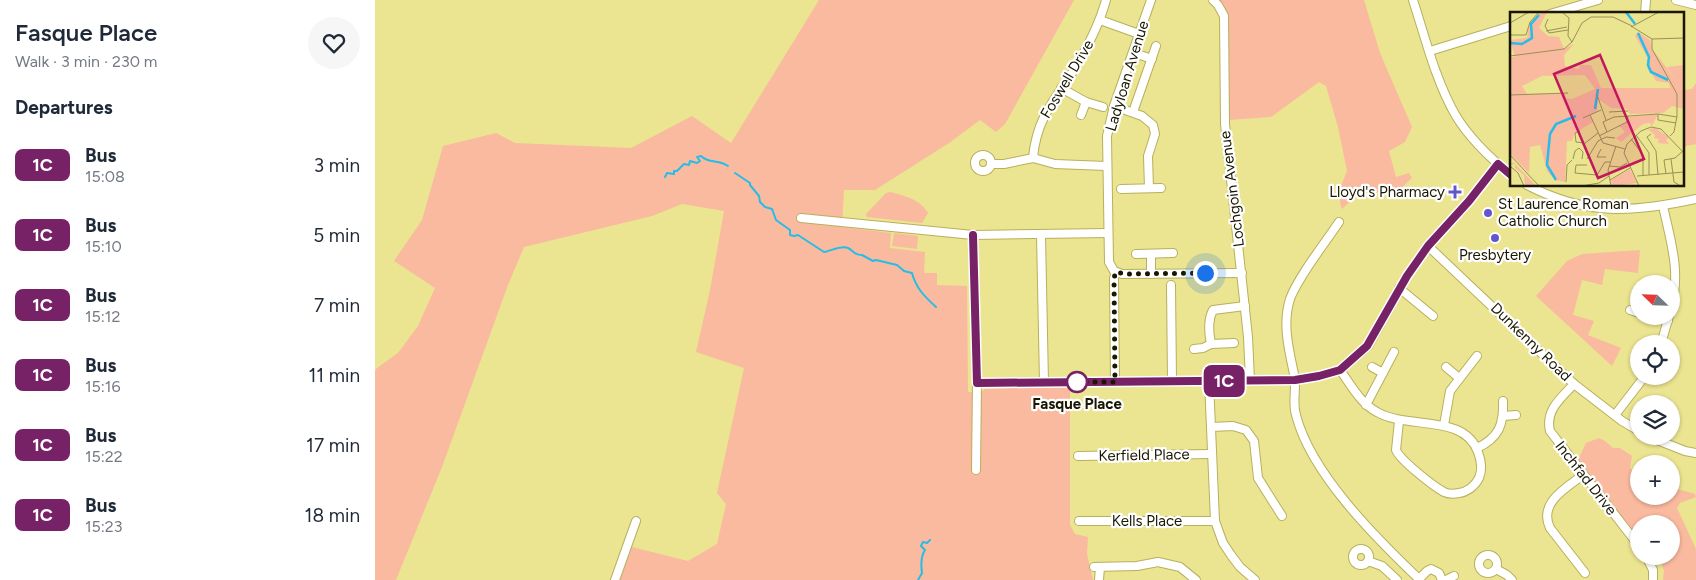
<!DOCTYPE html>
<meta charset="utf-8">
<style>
body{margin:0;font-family:Figtree,sans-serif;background:#f6f6f7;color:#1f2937;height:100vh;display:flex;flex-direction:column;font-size:19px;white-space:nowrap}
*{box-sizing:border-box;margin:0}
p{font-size:16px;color:#747a83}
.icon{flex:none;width:28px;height:28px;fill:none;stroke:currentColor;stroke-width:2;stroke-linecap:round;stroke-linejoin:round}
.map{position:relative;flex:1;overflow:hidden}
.drawer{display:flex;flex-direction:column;background:#fff;width:375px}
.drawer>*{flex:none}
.badge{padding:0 10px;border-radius:8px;font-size:18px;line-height:32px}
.needle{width:32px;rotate:293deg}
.tools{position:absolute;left:1255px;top:275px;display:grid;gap:10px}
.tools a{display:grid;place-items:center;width:50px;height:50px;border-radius:50%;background:#fff;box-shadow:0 1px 4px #0004;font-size:25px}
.you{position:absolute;width:25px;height:25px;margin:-12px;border:4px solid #fff;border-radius:50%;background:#1a73e8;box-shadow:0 0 0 8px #1a73e833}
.map>.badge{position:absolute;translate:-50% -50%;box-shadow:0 0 0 2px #fff}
h2{padding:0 15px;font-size:19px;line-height:45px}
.round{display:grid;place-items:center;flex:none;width:52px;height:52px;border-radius:26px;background:#f6f6f7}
.summary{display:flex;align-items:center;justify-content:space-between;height:85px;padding:0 15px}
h1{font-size:24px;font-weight:600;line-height:38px}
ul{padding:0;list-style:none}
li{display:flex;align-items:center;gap:15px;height:70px;padding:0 15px}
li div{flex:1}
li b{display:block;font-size:19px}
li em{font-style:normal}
li .badge{min-width:55px;font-weight:700;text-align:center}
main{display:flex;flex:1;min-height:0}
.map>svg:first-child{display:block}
.green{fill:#faba9f}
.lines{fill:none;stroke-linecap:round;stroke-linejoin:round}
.stream{stroke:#28bce8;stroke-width:2}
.minor-casing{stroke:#b7b05d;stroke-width:10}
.minor{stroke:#fff;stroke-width:8}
.line-casing{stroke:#fff;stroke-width:11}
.line{stroke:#772166;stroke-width:8}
.walk{stroke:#191700;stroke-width:5;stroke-dasharray:0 9}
.poi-dot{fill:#6455ce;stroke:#fff;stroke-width:2}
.stop-dot{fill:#fff;stroke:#772166;stroke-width:2.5}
.labels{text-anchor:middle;stroke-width:4.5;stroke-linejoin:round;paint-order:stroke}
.street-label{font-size:15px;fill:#191700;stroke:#fff}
.poi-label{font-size:15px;fill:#191700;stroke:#fff;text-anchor:end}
.stop-label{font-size:15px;font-weight:bold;fill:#191700;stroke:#fff}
.inset-river{fill:none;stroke:#28bce8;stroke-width:2.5}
.inset-road{fill:none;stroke:#979256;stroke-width:1}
.view{fill:#c2185b;fill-opacity:0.15;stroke:#c2185b;stroke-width:2.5}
.inset-edge{fill:none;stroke:#191700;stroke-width:2.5}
</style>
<main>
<section class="drawer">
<div class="summary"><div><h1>Fasque Place</h1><p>Walk · 3 min · 230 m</p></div><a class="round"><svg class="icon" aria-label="heart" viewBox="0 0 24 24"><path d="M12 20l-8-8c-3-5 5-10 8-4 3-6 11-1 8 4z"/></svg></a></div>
<h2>Departures</h2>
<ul>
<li><span class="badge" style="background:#772166;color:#fff">1C</span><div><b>Bus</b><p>15:08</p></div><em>3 min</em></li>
<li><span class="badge" style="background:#772166;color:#fff">1C</span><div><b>Bus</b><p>15:10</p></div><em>5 min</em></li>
<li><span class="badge" style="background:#772166;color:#fff">1C</span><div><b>Bus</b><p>15:12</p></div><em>7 min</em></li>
<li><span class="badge" style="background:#772166;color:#fff">1C</span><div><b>Bus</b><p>15:16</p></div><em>11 min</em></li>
<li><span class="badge" style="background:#772166;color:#fff">1C</span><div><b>Bus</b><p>15:22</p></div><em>17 min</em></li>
<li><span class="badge" style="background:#772166;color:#fff">1C</span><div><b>Bus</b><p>15:23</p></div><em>18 min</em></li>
</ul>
</section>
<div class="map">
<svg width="1321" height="580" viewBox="0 0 1321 580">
<rect width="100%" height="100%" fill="#ebe490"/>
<g class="green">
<polygon points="444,0 699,0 630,124 621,132 605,120 574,143 500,190 469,190 467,227 516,233 515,248 550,252 549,273 562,273 562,285 592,286 593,392 605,393 610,389 681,387 695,389 695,525 700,534 713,537 712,554 718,580 241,580 253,546 313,561 342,544 351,504 342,493 369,368 321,352 335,290 349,211 307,204 277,216 149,247 133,285 67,467 21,580 0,580 0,371 2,368 23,353 43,326 60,288 19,261 47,220 68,146 121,133 140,143 256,148 317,116 356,143"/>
<polygon points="844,0 989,0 1005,53 1037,127 1030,142 1014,151 1021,177 1034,173 1037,178 1022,192 984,193 967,209 965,203 966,186 972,171 963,127 951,86 944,82 896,117 853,120 852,14 848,5"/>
<polygon points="1321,83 1321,144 1307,147 1307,90 1317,89"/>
<path d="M515 192C530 196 545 199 553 213L547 223 492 217 491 214 511 193Z"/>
<polygon points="519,233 543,236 542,249 517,246"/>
<polygon points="1265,250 1263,273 1230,269 1227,285 1207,280 1198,315 1219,321 1213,335 1246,348 1237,366 1161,296 1192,261 1207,254"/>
<polygon points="1224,438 1230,441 1238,448 1245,448 1257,456 1255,468 1264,476 1264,496 1296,496 1296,487 1320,494 1321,497 1305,503 1302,508 1321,549 1321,580 1288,580 1289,571 1284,556 1296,556 1296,524 1264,524 1264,540 1202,462 1211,443"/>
</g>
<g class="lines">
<g class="stream">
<path d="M360 173 375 183V185L384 196 385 202 390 207 397 209 401 220 415 230V235L419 236 423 235 449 252C456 251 466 245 473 248 479 251 479 255 487 255L498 261 501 260 522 265 529 271 537 273C541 288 549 296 561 307"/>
<path d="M290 177 292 173 299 174V171H302L309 164 314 165 315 161 322 163 325 161 322 157 326 156C334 164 344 159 353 166"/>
<path d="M543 580 547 573C546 566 546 556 550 550L546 546 548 542 552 543 555 540"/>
</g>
<defs>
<g id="minor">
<polyline points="776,0 739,106 732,136 734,262 739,271 747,274 867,273"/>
<polyline points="838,0 843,5 849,16 850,124 873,337 875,380"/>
<path d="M1038 0C1050 37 1061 82 1081 116 1095 139 1115 158 1136 175"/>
<polyline points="1301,0 1321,5"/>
<polyline points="1175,14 1223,0"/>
<polyline points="1270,14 1271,0"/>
<polyline points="725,20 764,34"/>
<polyline points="1055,51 1136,26"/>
<polyline points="765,55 777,59"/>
<polyline points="686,88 711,102 728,107"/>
<polyline points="739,106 767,116 778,125 780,134 773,156 774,188"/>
<polyline points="758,112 781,46"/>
<polyline points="706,115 711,102"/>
<circle cx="608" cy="163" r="8"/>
<path d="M658 158C661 122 677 102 697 73 711 50 724 26 731 0"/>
<polyline points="616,164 629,164 658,158 680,164 731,166"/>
<path d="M1152 185C1212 216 1257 213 1321 199"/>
<polyline points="746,189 786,188"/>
<path d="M1288 206C1296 243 1306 271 1296 309"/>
<polyline points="426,218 598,235 733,233"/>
<path d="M964 222C950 243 923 277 915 299 907 324 914 350 919 374 922 388 917 402 921 415 936 474 1002 539 1045 580"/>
<polyline points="598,235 602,383 601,470"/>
<polyline points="666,235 669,383"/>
<polyline points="1053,246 1199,384 1247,421 1264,431"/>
<polyline points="761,254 798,253"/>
<polyline points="776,254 776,274"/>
<polyline points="796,285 797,381"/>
<polyline points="1024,288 1058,316"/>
<polyline points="1255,310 1264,313"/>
<polyline points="1277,316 1293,321"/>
<path d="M836 344C834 334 833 319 838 310L870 306"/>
<polyline points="1286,344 1294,316"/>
<polyline points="819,349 828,348 836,344 859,343"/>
<polyline points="997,367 1008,373"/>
<polyline points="1071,367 1084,378"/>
<path d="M965 370C976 385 985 403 1002 412 1033 430 1089 413 1103 452 1106 460 1108 469 1104 478 1100 486 1092 492 1084 493 1079 494 1073 494 1069 492 1058 486 1025 460 1021 450L1024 421"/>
<polyline points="834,381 840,521 848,543 856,555 865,567 880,580"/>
<polyline points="740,382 739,278 741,272"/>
<polyline points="602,383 920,380 944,376 965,370 993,346 1032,276 1053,246 1094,201 1123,164"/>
<path d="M1199 384C1186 398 1170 410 1175 431L1264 546"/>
<polyline points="991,405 1019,352"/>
<polyline points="1240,415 1270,376"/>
<polyline points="1128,416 1141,415"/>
<polyline points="1069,425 1075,391 1102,356"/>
<polyline points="836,427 858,426 871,430 879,441 883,478 907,516"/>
<polyline points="1272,436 1310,451 1321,453"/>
<path d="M1102 448C1124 438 1129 424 1128 401"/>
<polyline points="703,456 836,454"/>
<path d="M1208 475C1191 488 1163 503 1175 528L1210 573"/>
<polyline points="704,521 840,521"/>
<circle cx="986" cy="557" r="8"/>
<circle cx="1113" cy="564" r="9"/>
<polyline points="1271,556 1278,570 1278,580"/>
<polyline points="993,561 1007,566 1022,580"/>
<polyline points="719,567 762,566 783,562 805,567 821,580"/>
<polyline points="1121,569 1132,575 1137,580"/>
<polyline points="1044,579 1052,571 1056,569 1064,573 1067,580"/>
<polyline points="240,580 261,521"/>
<polyline points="724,580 725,567"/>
<polyline points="1071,580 1079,576"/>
</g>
</defs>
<use href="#minor" class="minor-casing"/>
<use href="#minor" class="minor"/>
</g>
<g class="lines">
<defs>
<polyline id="line" points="598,235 602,383 920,380 944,376 965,370 992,346 1032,276 1053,246 1094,201 1123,164 1136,175"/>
</defs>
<use href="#line" class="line-casing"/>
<use href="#line" class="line"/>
<polyline class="walk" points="702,382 740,382 739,278 741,272 751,274 830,273"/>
</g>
<g class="poi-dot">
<path d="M1077.5 184.5h5v5h5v5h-5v5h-5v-5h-5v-5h5z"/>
<circle cx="1113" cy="213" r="5"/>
<circle cx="1120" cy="238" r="5"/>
</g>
<circle class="stop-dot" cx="702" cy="382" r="10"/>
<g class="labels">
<g class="street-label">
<text transform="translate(752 76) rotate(-73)" y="5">Ladyloan Avenue</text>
<text transform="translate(692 79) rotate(-59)" y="5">Foswell Drive</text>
<text transform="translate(857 189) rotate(-97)" y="5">Lochgoin Avenue</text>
<text transform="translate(1156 342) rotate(44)" y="5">Dunkenny Road</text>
<text transform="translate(769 455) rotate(-1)" y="5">Kerfield Place</text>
<text transform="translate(1211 478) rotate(52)" y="5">Inchfad Drive</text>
<text x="772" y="526">Kells Place</text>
</g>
<g class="poi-label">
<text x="1070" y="197">Lloyd's Pharmacy</text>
<text x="1123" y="209" text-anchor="start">St Laurence Roman<tspan x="1123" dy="17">Catholic Church</tspan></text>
<text x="1120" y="260" text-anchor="middle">Presbytery</text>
</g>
<g class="stop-label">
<text x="702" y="409">Fasque Place</text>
</g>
</g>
<g transform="translate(1135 12)">
<rect width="174" height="174" fill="#ebe490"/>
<path d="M30 0H37L29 16 38 24 49 25 54 37 64 32 54 43 55 54 69 57 70 53H81L91 76H160L159 71 146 69 143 64 137 53 138 46 125 24 128 20 140 28 142 37 167 69 157 55 174 53V97L162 94 153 101 120 102 117 97 101 96 88 87 87 99 79 103 83 110 65 121 62 129H57L55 170 45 168 37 159 30 133 20 135 19 161 0 142V45H5L0 28 17 26 19 14ZM75 63 85 77 62 87 56 86 55 81 17 82 12 74 32 64ZM148 102 142 114 140 111 133 112 111 130 106 126 115 120 109 114 117 110 118 105ZM145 116 159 125 156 128 159 132 148 131 149 127 144 126 145 123 138 117ZM0 147 13 160 26 174H15L14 163 5 156V152L0 153 3 150ZM120 157 127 171 102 174 101 168Z" fill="#faba9f" fill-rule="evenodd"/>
<path class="inset-river" d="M116 0 125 12M128 21 139 45 138 53 141 60 158 68M0 31 12 32 22 26 21 12 29 3M85 97 88 77M46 168 37 153 40 122 46 112 66 104"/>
<path class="inset-road" d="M52 0 59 6 58 24 62 30M38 7 35 14 39 21 58 18M0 11 19 0M121 14 142 27 174 26M121 15 149 0M36 19 57 15M0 23H16L20 10 29 0M142 27V37L167 82V104L164 120 160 124M0 44 54 37 62 30 72 11 81 5H103L122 14M0 83 58 81M87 83 96 108M99 100 118 99M148 102V108L166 111M80 103 93 131 115 137M73 106 91 98M70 119 65 121 66 130 74 131M97 120 93 110 104 105 148 102 167 105M141 122 137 125 146 139 148 163M126 123 139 141V163M89 124 117 110 118 104M121 127 133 143V163M74 132 88 121M91 137 87 145H96M0 143 29 174M63 147 65 139 69 136 73 140 72 147M77 147 88 129 96 125 105 126M161 147 164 170 169 173M77 153H66L65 161 87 163 95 150H100M0 154 8 161 14 174M99 154 110 155 117 151M156 162 154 148 165 146 173 139M127 164 174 160M100 168 120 156M56 170 57 153 62 148M72 174 89 171 99 164M101 174 98 158 106 134M129 174 114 141 117 132 131 119 141 115 151 117 174 141"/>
<path class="view" d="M90 43 134 147 88 166 44 62Z"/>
<rect width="174" height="174" class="inset-edge"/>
</g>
</svg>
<div class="tools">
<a><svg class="needle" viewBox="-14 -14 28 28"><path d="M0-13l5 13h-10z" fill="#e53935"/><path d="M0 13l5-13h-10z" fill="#747a83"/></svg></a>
<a><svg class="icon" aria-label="locate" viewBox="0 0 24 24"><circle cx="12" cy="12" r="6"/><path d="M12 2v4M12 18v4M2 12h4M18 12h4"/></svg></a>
<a><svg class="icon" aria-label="layers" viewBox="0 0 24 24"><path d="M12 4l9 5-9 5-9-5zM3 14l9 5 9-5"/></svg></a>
<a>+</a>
<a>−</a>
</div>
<div class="you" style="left:830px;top:273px"></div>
<b class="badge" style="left:849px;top:381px;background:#772166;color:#fff">1C</b>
</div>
</main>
